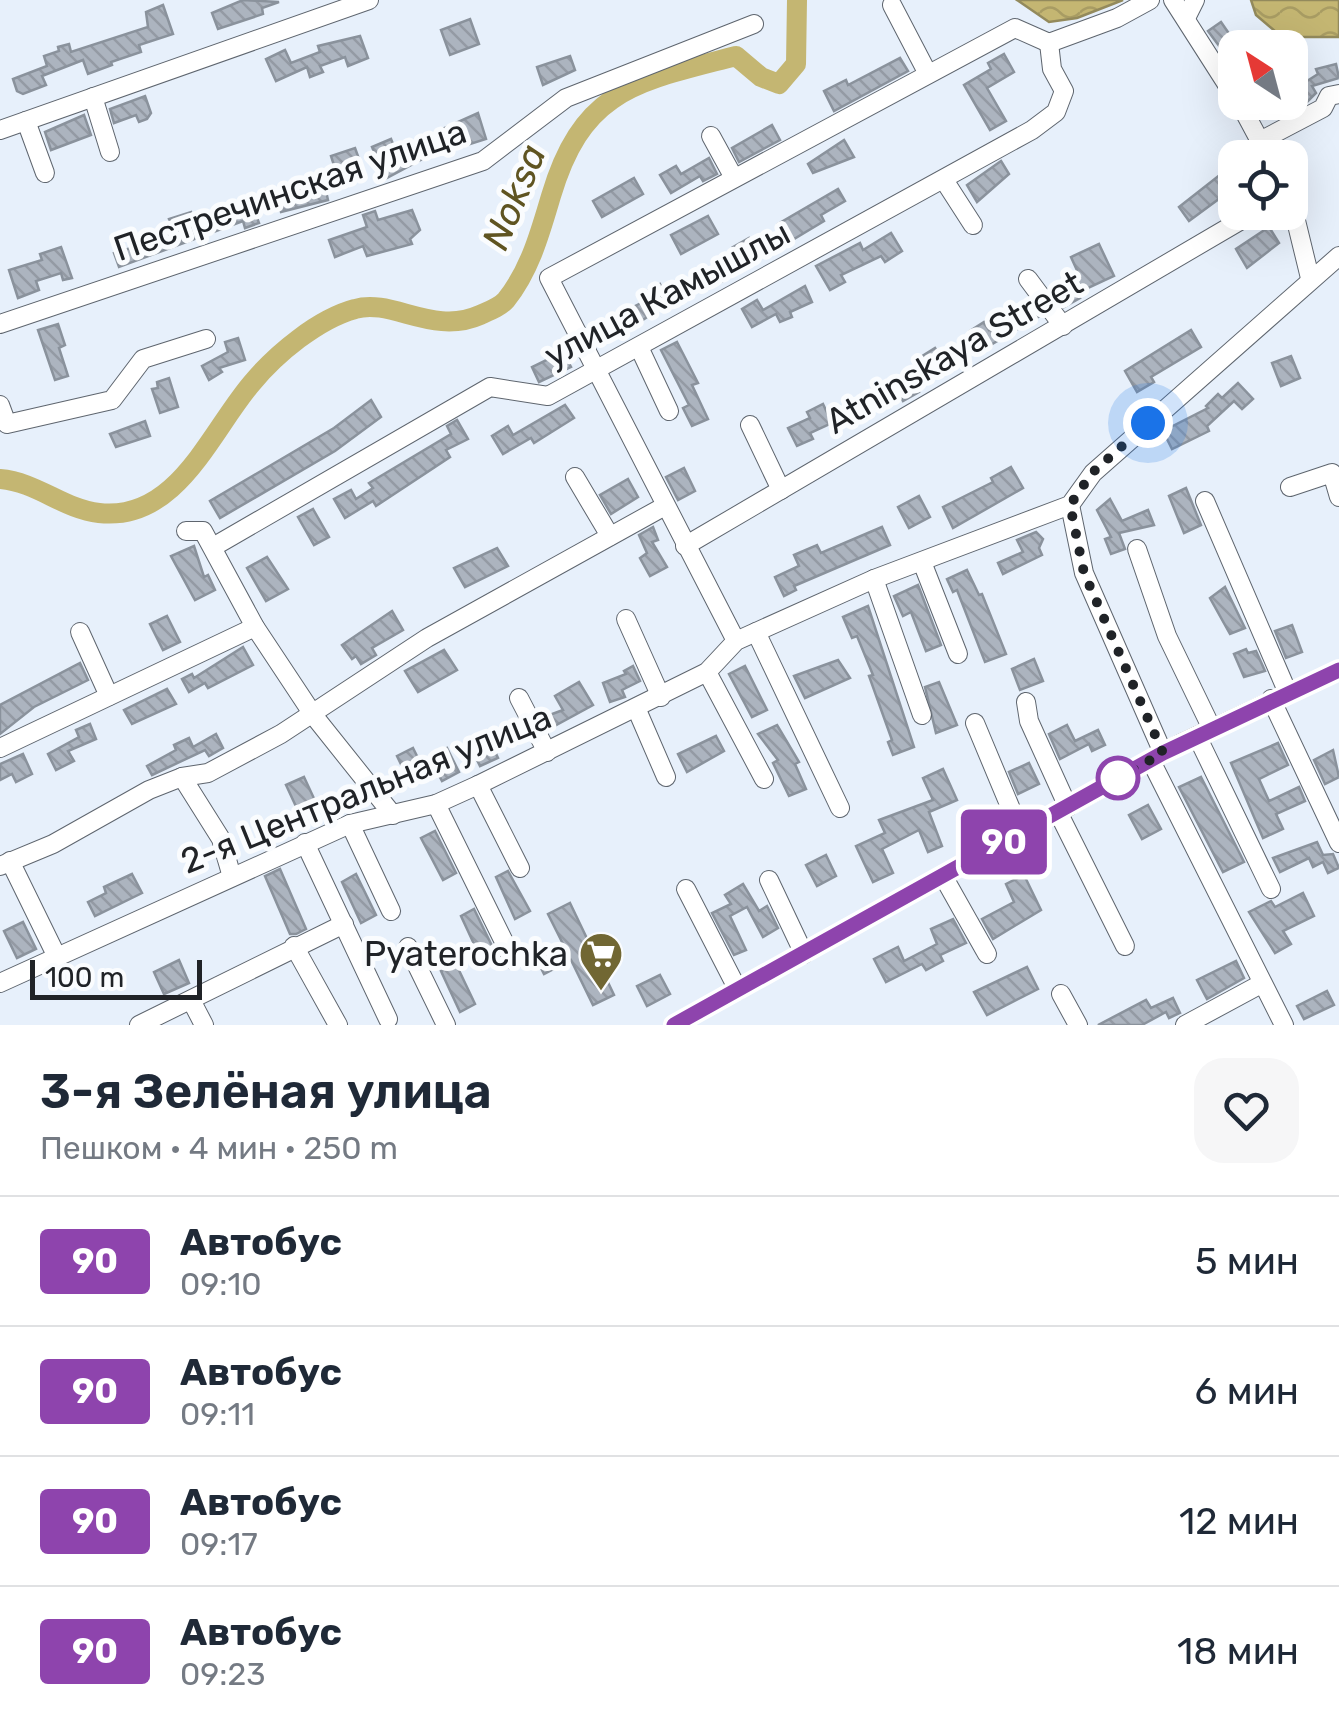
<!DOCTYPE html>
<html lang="ru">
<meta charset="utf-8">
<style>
body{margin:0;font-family:Rubik,sans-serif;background:#f6f6f7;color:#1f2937;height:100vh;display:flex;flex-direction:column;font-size:38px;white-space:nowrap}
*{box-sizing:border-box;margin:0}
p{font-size:32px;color:#747a83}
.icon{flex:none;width:55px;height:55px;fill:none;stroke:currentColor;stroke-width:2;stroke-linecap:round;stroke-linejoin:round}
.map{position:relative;height:1025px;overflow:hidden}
.sheet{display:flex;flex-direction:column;background:#fff;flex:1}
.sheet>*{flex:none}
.badge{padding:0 20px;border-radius:8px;font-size:35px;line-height:65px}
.needle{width:65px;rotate:324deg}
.tools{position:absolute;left:1218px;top:30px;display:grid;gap:20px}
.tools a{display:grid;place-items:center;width:90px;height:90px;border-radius:20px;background:#fff;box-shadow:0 10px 40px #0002;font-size:50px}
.scale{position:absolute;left:30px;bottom:25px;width:172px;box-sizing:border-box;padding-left:10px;border:5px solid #202327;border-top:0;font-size:28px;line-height:35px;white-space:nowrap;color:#202327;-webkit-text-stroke:8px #fafcfe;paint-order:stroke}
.you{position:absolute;width:50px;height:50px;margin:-25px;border:8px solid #fff;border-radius:50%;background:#1a73e8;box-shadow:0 0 0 15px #1a73e833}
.map>.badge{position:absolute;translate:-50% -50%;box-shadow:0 0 0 5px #fff}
.round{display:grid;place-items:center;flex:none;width:105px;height:105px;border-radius:30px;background:#f6f6f7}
.overview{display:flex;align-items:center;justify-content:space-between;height:170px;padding:0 40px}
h1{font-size:48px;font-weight:600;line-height:75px}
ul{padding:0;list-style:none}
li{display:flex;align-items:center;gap:30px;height:130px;padding:0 40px;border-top:2px solid #e0e1e3}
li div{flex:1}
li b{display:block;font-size:38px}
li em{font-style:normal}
li .badge{min-width:110px;font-weight:700;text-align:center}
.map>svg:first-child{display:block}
.water{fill:url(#water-waves);stroke:#938a5c;stroke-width:2.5}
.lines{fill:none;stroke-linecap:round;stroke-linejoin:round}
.river{stroke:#c4b672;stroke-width:20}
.building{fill:url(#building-back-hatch);stroke:#8a929c;stroke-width:2.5}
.minor-casing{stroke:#5e656e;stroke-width:20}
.minor{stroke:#fff;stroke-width:18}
.line-casing{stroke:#fff;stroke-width:22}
.line{stroke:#8e44ad;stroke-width:15}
.walk{stroke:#202327;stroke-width:10;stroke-dasharray:0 18}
.stop-dot{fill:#fff;stroke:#8e44ad;stroke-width:5}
.labels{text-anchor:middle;stroke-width:10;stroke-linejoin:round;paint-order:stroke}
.street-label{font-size:35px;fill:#202327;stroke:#fafcfe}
.poi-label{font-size:35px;fill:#202327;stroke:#fafcfe;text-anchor:end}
.water-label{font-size:38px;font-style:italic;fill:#5f5421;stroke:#fafcfe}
</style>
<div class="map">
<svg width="1339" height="1025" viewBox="0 0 1339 1025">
<defs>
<pattern id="water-waves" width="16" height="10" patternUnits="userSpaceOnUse" patternTransform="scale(2.5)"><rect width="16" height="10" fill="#c4b672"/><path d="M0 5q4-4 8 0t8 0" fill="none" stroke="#a89c63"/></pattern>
<pattern id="building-back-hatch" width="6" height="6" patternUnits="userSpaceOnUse" patternTransform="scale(2.5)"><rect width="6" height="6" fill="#acb4bf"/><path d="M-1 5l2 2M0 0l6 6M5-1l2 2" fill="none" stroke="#949aa4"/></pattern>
</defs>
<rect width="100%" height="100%" fill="#e7f0fb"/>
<g class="water">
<polygon points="1017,0 1123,0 1077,18 1049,22"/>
<polygon points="1251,0 1339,0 1339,37 1282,37 1256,15"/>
</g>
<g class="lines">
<path class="river" d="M0 479C37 482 63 509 99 513 177 522 210 432 252 383 276 354 318 319 355 309 392 298 433 336 480 315 489 311 500 307 506 300 530 270 540 233 551 196 583 88 637 82 736 56L761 77 779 84 796 64 797 0"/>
</g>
<g class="building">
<polygon points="243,0 279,2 262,8 263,14 218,29 212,13"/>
<polygon points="163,5 173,34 139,45 141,52 111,62 112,65 88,74 83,60 42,76 46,85 23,94 17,91 13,79 47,66 44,56 59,51 58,47 69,44 71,52 148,27 146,12"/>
<polygon points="470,19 479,44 450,55 441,30"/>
<polygon points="1221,22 1239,48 1228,58 1208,31"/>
<polygon points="360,36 368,58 348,66 345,57 320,66 323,72 310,77 307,67 276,81 266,59 285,50 291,63 320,52 318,46"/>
<polygon points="1004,54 1014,72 987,88 1006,121 990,130 964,85 991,69 988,63"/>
<polygon points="570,56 575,70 543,85 537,67"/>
<polygon points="900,58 908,71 834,111 824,91 846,80 848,85"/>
<polygon points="1336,64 1339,78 1312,86 1316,93 1306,103 1296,88 1318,74 1316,69"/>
<polygon points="145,96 151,113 147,119 139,122 136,115 114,123 110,109"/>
<polygon points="478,113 486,139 445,152 438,131"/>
<polygon points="84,115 91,135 51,150 45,132"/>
<polygon points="772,125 780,140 739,162 732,148"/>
<polygon points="422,138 426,157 385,179 372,147 391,139 395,149"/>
<polygon points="844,140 854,157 813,173 808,164"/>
<polygon points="355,148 363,170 338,178 331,156"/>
<polygon points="709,158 717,174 703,181 700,176 671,193 660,175 676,166 681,174"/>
<polygon points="1001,161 1009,174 977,202 967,185"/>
<polygon points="1235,163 1235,187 1189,221 1179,207"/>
<polygon points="634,178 643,194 602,217 593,201"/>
<polygon points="324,182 328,200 281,212 275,194"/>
<polygon points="838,189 845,201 821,215 824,221 789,242 778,224"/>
<polygon points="250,199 259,223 245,228 243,221 119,267 114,253 144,244 148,235 172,227 169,219 191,212 193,220"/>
<polygon points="412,210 420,230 410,239 412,244 367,256 363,246 335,257 329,240 367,227 363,215 375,211 378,220"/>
<polygon points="708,216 718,234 681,254 671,235"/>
<polygon points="1269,227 1279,243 1247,268 1236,249"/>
<polygon points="891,233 902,251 885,262 881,256 841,275 845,282 830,290 816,266 860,243 863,250"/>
<polygon points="749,238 760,256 723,281 715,264 737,252 733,247"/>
<polygon points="1099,244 1114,276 1077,293 1080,298 1064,307 1056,293 1080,277 1071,257"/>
<polygon points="61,247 72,278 63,280 61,273 36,281 39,290 18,298 9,270 42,260 40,254"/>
<polygon points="660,284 670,302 623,333 615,316 647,300 644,293"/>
<polygon points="805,286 812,302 790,312 792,317 780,322 776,314 752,327 742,309 757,300 763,310"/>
<polygon points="1031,304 1040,316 982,350 970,331 984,322 989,330"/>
<polygon points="58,324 65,345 59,348 68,376 55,380 38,330"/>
<polygon points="1191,330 1201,347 1151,377 1154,382 1137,392 1125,371"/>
<polygon points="238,338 245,360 219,368 222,372 209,380 202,366 228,352 225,342"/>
<polygon points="677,342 698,383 692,385 708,419 692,426 683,408 689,405 661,350"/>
<polygon points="935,348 946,366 915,384 919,392 903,401 893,383 921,368 916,360"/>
<polygon points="563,352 571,367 539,382 532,367"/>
<polygon points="1291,356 1300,378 1281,386 1272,363"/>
<polygon points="169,378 178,407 160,413 152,389 158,388 157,382"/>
<polygon points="1238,383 1253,399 1242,409 1234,401 1207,426 1209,431 1172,449 1163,431 1208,408 1206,406 1218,394 1222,398"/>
<polygon points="371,400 381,417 335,451 220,518 210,501 334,428"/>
<polygon points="823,404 832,423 810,433 813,439 797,446 788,428 810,418 807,412"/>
<polygon points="565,405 574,418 534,443 531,438 503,454 492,436 508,426 513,435"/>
<polygon points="457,420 468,439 446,450 450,457 376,506 373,501 345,518 334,499 351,490 356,499 373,488 369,483 451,434 447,426"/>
<polygon points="145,421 150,436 116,447 110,434"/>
<polygon points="1011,467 1023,488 953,528 943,507 993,482 991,478"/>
<polygon points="684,468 695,491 678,500 666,477"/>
<polygon points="628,479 638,497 611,514 600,495"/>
<polygon points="1186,488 1201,525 1184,533 1169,496"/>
<polygon points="919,496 930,517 909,528 898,507"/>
<polygon points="1110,499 1122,521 1148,510 1154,525 1119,533 1125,549 1111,554 1105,539 1111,537 1097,510"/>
<polygon points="313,509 329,537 314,545 298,517"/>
<polygon points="653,527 658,540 652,542 667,567 650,576 640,558 647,553 639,535"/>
<polygon points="882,527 890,545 794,586 796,590 784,596 775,577 799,566 794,555 817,545 821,553"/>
<polygon points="1036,532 1043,539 1039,548 1042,555 1003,574 998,563 1023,552 1017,540"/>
<polygon points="194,546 204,577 208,575 215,590 195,600 171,556"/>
<polygon points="497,548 508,566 465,587 454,568"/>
<polygon points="267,557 288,589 266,601 247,568"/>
<polygon points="967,570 979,595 982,594 1006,654 985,662 957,590 953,592 947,579"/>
<polygon points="918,585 941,645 926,651 911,612 903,616 894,596"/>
<polygon points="1225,587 1245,628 1230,634 1210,598"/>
<polygon points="868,606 914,747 893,755 888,742 892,740 869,676 873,675 857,636 852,638 843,617"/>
<polygon points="392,611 403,630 372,648 376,655 361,664 356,656 352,659 342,645"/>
<polygon points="167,616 180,642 163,650 150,624"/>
<polygon points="1292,625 1302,652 1286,658 1275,631"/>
<polygon points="243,647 253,665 208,688 205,683 189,692 182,679 192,674 194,678"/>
<polygon points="1246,649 1248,653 1256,651 1265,671 1244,677 1234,654"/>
<polygon points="444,650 457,670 418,692 405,671"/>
<polygon points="1034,659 1043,681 1020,690 1012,669"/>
<polygon points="838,660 850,678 805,698 794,676"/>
<polygon points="80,663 88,680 34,707 0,734 0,705"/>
<polygon points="633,666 640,681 622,690 625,697 610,702 603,683 626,674 624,671"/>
<polygon points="745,666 767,710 752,717 729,674"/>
<polygon points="579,682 593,705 549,729 544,717 563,710 555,696"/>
<polygon points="939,682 957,725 936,733 925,687"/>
<polygon points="167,689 176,704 132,724 124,710"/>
<polygon points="90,724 96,739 68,751 74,761 56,770 48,754 79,737 76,730"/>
<polygon points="777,725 799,762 795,764 806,789 789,796 773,763 778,760 758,734"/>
<polygon points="1067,725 1075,741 1098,730 1105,745 1092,751 1089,744 1060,759 1049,734"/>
<polygon points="216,734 223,748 209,756 205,750 152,775 147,766 176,750 174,745 189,738 193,747"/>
<polygon points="487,735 498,758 480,766 469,744"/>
<polygon points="716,736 724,751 687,772 678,754"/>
<polygon points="1278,743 1288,765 1259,779 1269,801 1299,787 1305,801 1276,814 1283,829 1263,838 1231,763"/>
<polygon points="413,748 420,762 447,748 459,772 442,781 435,768 409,781 397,756"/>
<polygon points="1333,750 1339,777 1325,784 1314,760"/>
<polygon points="23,754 32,774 16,782 12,774 0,780 0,764"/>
<polygon points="1029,763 1039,784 1018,794 1009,772"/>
<polygon points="943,769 957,800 929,812 942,846 928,852 919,830 882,849 893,873 873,882 856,846 885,833 879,820 933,800 923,778"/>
<polygon points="304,777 318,807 300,815 286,785"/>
<polygon points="1201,777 1244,862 1223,872 1179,787"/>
<polygon points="1148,805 1161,829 1142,839 1129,815"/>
<polygon points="435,831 456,873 443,880 421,838"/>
<polygon points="1317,842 1323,855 1333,854 1339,868 1328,873 1323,862 1313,867 1309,858 1280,872 1273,858"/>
<polygon points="826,855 836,876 817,886 806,865"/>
<polygon points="280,869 306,929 296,934 290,934 265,876"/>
<polygon points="508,871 530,911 515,919 496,877"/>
<polygon points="132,874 142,893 95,916 88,902 106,893 104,887"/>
<polygon points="356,874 376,915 361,923 342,882"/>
<polygon points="1024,875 1041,910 993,939 982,919 1014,902 1006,884"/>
<polygon points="743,884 759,911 767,906 778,928 763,937 747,907 730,916 746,950 734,955 712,913 731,904 725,895"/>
<polygon points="1303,893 1314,916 1283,931 1291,944 1275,953 1249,912 1271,901 1275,907"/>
<polygon points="570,903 614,995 593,1005 571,960 544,974 537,960 564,946 548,914"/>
<polygon points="474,909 495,952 481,959 461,916"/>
<polygon points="953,919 966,943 940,955 943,961 926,970 922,964 886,982 874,959 898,947 904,961 937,944 931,929"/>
<polygon points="23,922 36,949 17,958 4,931"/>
<polygon points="179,960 189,983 164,994 154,972"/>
<polygon points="1236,961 1244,978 1207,999 1197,980"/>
<polygon points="456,964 475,1004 460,1012 441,971"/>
<polygon points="1027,967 1038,989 987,1015 974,992"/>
<polygon points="660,975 670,994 647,1006 637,986"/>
<polygon points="1327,991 1334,1005 1304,1019 1297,1006"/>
<polygon points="1173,998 1180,1013 1169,1018 1166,1012 1142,1025 1098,1025 1146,1000 1151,1008"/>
</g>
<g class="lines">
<defs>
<g id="minor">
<polyline points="1173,0 1235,97"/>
<polyline points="892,5 928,74"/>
<polyline points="1186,18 1195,0"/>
<polyline points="93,97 110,152"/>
<polyline points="1239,102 1269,158"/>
<polyline points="26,121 45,173"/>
<polyline points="0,130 369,0"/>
<polyline points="711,136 734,178"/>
<polyline points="1260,141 1323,108 1329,96 1339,94"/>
<polyline points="944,180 973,225"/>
<polyline points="1290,196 1310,278"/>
<polyline points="1028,279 1063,326"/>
<polyline points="0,324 483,161 566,98 754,24"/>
<polyline points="639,347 669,411"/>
<polyline points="0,405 7,424 112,400 143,359 206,339"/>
<polyline points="750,425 781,490"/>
<polyline points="575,477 610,536"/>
<polyline points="1290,487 1332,473 1339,497"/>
<polyline points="1205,501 1287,691"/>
<polyline points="1070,505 1084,573 1163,753"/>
<polyline points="186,531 203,531 255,627 314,716 393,815"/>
<polyline points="685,546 1255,212"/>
<polyline points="213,547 490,387 548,396 1032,130 1056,112 1064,91 1052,69 1049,43"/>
<polyline points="1137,549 1167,636 1212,729"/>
<polyline points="922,562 958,654"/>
<polyline points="874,579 922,715"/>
<polyline points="626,619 661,697"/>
<polyline points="80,632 109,696"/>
<polyline points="756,632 840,808"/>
<polyline points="736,641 549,278 1015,28 1049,43 1117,18 1150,0"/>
<polyline points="707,672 764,779"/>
<polyline points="519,698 547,752"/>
<polyline points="1271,699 1339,843"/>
<polyline points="1026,702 1029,721 1068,807"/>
<polyline points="637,710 666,777"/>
<polyline points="975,723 1021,833"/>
<polyline points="1197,736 1271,889"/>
<polyline points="0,748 255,627"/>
<polyline points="1151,761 1284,1025"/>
<polyline points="182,777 221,839 232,877"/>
<polyline points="478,785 520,868"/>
<polyline points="436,804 513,960"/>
<polyline points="1058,812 1125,946"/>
<polyline points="350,824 391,911"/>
<polyline points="305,843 388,1019"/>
<polyline points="10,861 57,957"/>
<polyline points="0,866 53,844 149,790 182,777 208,773 281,734 427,638 665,506"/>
<polyline points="943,876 987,954"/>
<polyline points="769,880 804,954"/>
<polyline points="686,889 738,990"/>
<polyline points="294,946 338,1025"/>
<polyline points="408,947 446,1025"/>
<polyline points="0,983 350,824 436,804 478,785 707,672 736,641 874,579 1070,505 1093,473 1339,256"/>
<polyline points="1061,994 1078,1025"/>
<polyline points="191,1000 204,1025"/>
<polyline points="139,1025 344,924"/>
<polyline points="674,1025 1182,743 1339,670"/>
<polyline points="1185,1025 1261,984"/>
</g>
</defs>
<use href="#minor" class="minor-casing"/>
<use href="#minor" class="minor"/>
</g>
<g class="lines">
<defs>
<polyline id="line" points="674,1025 1163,753 1339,670"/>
</defs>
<use href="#line" class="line-casing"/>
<use href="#line" class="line"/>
<polyline class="walk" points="1118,778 1163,753 1084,573 1070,505 1092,473 1148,423"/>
</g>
<defs>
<symbol id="supermarket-pin" viewBox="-11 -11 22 30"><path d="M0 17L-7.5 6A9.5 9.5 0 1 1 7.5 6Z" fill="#716733" stroke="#fafcfe"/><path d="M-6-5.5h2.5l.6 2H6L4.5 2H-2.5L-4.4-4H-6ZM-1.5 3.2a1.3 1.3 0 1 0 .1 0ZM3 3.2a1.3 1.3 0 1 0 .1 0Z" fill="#fff"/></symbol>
</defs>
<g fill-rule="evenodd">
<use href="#supermarket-pin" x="576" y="929" width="50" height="68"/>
</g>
<circle class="stop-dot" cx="1118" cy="778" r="20"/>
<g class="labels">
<g class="street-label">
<text transform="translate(290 190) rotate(-19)" y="12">Пестречинская улица</text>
<text transform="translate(667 294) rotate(-28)" y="12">улица Камышлы</text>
<text transform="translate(954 352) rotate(-30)" y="12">Atninskaya Street</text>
<text transform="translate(366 789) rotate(-22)" y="12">2-я Центральная улица</text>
</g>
<g class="poi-label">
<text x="568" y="966">Pyaterochka</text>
</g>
<g class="water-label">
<text transform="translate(514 197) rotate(-68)" y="13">Noksa</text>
</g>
</g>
</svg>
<div class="tools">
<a><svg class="needle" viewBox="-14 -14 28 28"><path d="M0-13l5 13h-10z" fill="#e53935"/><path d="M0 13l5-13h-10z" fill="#747a83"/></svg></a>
<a><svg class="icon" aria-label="locate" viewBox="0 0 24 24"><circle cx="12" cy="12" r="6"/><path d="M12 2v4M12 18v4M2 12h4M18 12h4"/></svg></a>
</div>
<div class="scale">100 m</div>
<div class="you" style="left:1148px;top:423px"></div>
<b class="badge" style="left:1004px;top:842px;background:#8e44ad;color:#fff">90</b>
</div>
<section class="sheet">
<div class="overview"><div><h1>3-я Зелёная улица</h1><p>Пешком · 4 мин · 250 m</p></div><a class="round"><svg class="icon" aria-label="heart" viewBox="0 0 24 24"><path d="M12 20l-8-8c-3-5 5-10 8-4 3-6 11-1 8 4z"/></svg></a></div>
<ul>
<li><span class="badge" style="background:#8e44ad;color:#fff">90</span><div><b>Автобус</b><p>09:10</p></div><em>5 мин</em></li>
<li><span class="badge" style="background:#8e44ad;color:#fff">90</span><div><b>Автобус</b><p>09:11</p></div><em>6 мин</em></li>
<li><span class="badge" style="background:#8e44ad;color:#fff">90</span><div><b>Автобус</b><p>09:17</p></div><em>12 мин</em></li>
<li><span class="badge" style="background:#8e44ad;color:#fff">90</span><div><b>Автобус</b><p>09:23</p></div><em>18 мин</em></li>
</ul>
</section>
